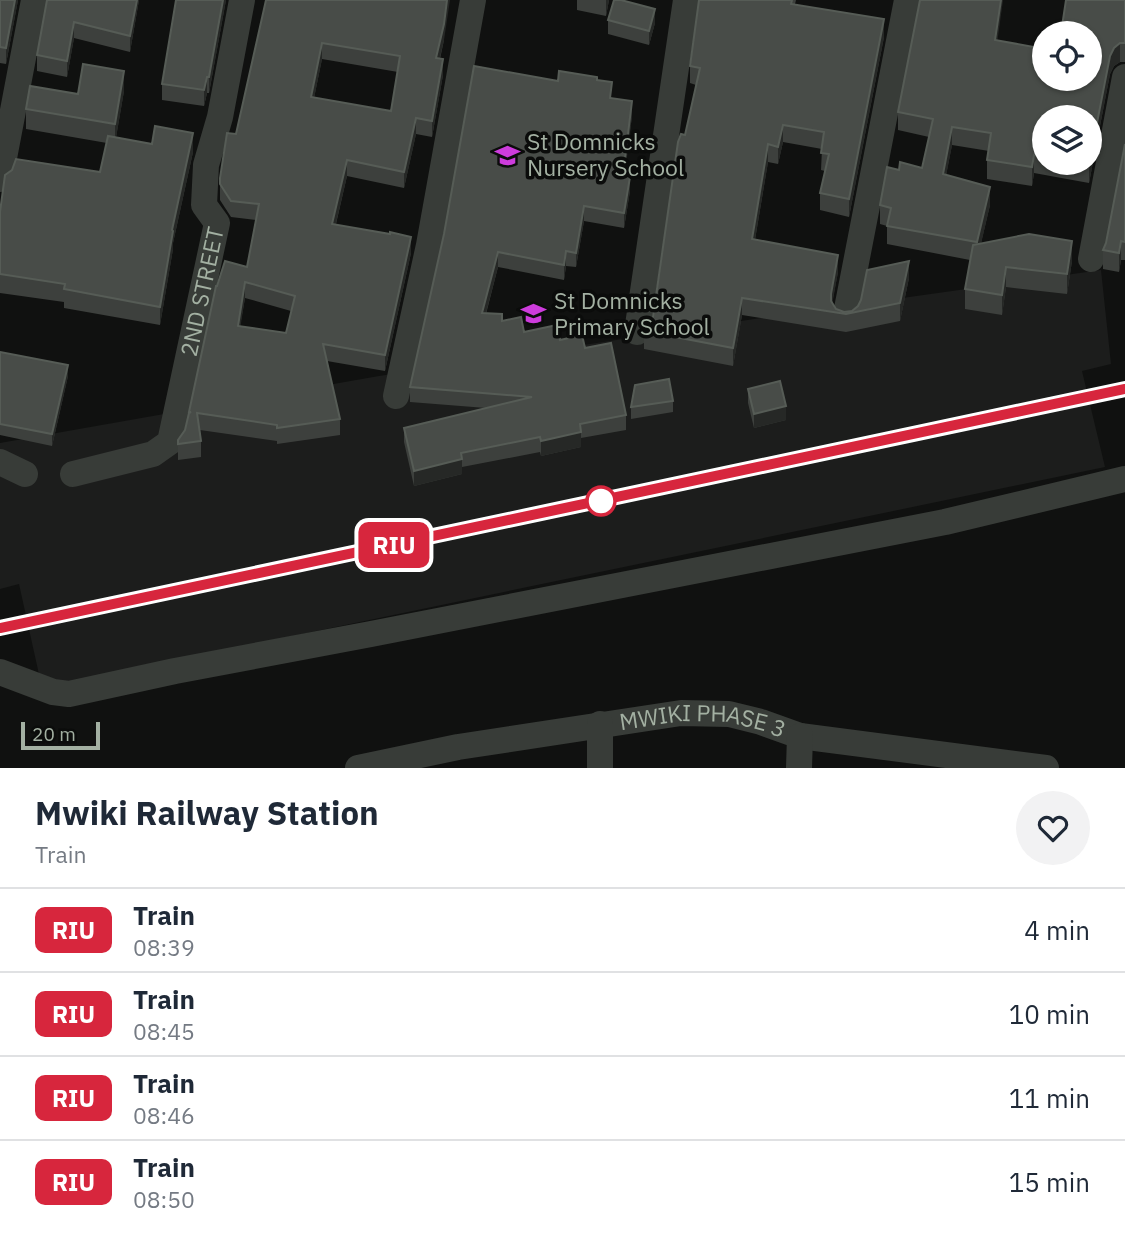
<!DOCTYPE html>
<style>
body{margin:0;font-family:"IBM Plex Sans",sans-serif;background:#f2f2f3;color:#1f2937;height:100vh;display:flex;flex-direction:column;font-size:26px;white-space:nowrap}
*{box-sizing:border-box;margin:0}
p{font-size:23px;color:#747a83}
.icon{flex:none;width:38px;height:38px;fill:none;stroke:currentColor;stroke-width:2;stroke-linecap:round;stroke-linejoin:round}
.map{position:relative;height:768px;overflow:hidden}
.sheet{display:flex;flex-direction:column;background:#fff;flex:1}
.sheet>*{flex:none}
.badge{padding:0 14px;border-radius:10px;font-size:24px;line-height:46px}
.tools{position:absolute;left:1032px;top:21px;display:grid;gap:14px}
.tools a{display:grid;place-items:center;width:70px;height:70px;border-radius:50%;background:#fff;box-shadow:0 2px 5px #0004;font-size:35px}
.scale{position:absolute;left:21px;bottom:18px;width:79px;box-sizing:border-box;padding-left:7px;border:4px solid #a3b0a2;border-top:0;font-size:19px;line-height:24px;white-space:nowrap;color:#a3b0a2;-webkit-text-stroke:5px #0b0c0b;paint-order:stroke}
.map>.badge{position:absolute;translate:-50% -50%;box-shadow:0 0 0 4px #fff}
.round{display:grid;place-items:center;flex:none;width:74px;height:74px;border-radius:37px;background:#f2f2f3}
.overview{display:flex;align-items:center;justify-content:space-between;height:119px;padding:0 35px}
h1{font-size:33px;font-weight:700;line-height:52px}
ul{padding:0;list-style:none}
li{display:flex;align-items:center;gap:21px;height:84px;padding:0 35px;border-top:2px solid #e0e1e3}
li div{flex:1}
li b{display:block;font-size:26px}
li em{font-style:normal}
li .badge{min-width:77px;font-weight:700;text-align:center}
.map>svg:first-child{display:block}
.built{fill:#1c1d1c}
.lines{fill:none;stroke-linecap:round;stroke-linejoin:round}
.minor{stroke:#383c38;stroke-width:26}
.rail-casing{stroke:#4e544d;stroke-width:8}
.rail{stroke:#0b0c0b;stroke-width:5;stroke-dasharray:16;stroke-linecap:butt}
.wall{fill:#3d403d;fill-rule:evenodd}
.shaded-wall{fill:#262826}
.building{fill:#484c48;stroke:#565c56;stroke-width:2;fill-rule:evenodd}
.line-casing{stroke:#fff;stroke-width:16}
.line{stroke:#d7263d;stroke-width:10}
.stop-dot{fill:#fff;stroke:#d7263d;stroke-width:3.5}
.labels{text-anchor:middle;stroke-width:7;stroke-linejoin:round;paint-order:stroke}
.poi-label{font-size:23px;fill:#a3b0a2;stroke:#0b0c0b;text-anchor:start}
.street-label{font-size:23px;fill:#a3b0a2;stroke:#0b0c0b}
</style>
<div class="map">
<svg width="1125" height="768" viewBox="0 0 1125 768">
<rect width="100%" height="100%" fill="#101110"/>
<polygon class="built" points="1101,270 1111,364 1082,371 1105,467 42,688 19,584 0,589 0,443 379,376 774,316"/>
<g class="lines">
<g class="minor">
<polyline points="0,179 34,0"/>
<polyline points="1091,259 1125,77"/>
<polyline points="846,314 907,0"/>
<polyline points="637,332 686,0"/>
<polyline points="396,396 429,245 473,0"/>
<polyline points="0,462 25,474"/>
<path id="s1" d="M73 474 153 454 170 442 217 223 204 205 206 165 220 117 242 0"/>
<polyline points="0,672 53,692 69,694 175,671 371,634 945,522 1125,479"/>
<path id="s2" d="M358 768 458 747 681 713 729 714 761 722 800 736 1046 768"/>
<polyline points="600,768 600,724"/>
<polyline points="799,768 800,736"/>
</g>
<defs>
<polyline id="rail" points="0,628 1125,389"/>
</defs>
<use href="#rail" class="rail-casing"/>
<use href="#rail" class="rail"/>
</g>
<g class="wall">
<polygon points="0,0 18,0 6,64 0,63"/>
<polygon points="47,0 139,0 130,52 74,38 67,77 37,71 37,55"/>
<polygon points="176,0 226,0 209,93 207,93 204,106 162,100 162,84"/>
<path d="M266 0 444 40 440 59 443 75 432 137 416 134 404 188 347 176 336 224 411 253 385 371 327 361 340 419V435L277 444V441L200 430 201 441V457L178 460V440L185 430 217 286 247 267 256 220 231 217 220 200V178L236 134ZM322 59 398 72 391 111 314 98ZM245 298 291 311 286 333 240 326Z"/>
<polygon points="577,0 609,0 606,16 577,10"/>
<polygon points="699,0 796,0 795,4 884,37 849,217 820,210 820,193 825,171 821,170 822,149 783,142 778,164 768,162 755,240 838,272 832,303 836,309 844,312 852,311 909,278 900,321 846,332 742,315 733,366 644,349 644,331 653,317 685,135 696,85 690,83 690,66"/>
<path d="M1125 0V62H1120L1114 66 1110 74 1089 183 1034 173 1032 186 987 179V160L989 151 952 145 946 175 990 205 981 243 1072 261 1067 294 1006 287 1002 315 965 309V289L970 260 887 244V226L880 224V205L899 170 922 168 929 137 898 130V112L998 40 1045 79ZM1045 117 1090 163H1045Z"/>
<polygon points="608,20 655,23 649,45 608,34"/>
<polygon points="597,80 612,98 632,116 624,176 630,191 624,228 584,221 576,267 566,266 564,280 498,267 486,314 524,332 560,340 585,348 626,415 626,430 581,438 581,447 541,456 540,452 462,467 462,474 414,486 404,442 404,428 486,408 410,402 410,387 558,81"/>
<polygon points="124,91 116,137 193,152 173,243 173,249 160,325 64,308 64,302 0,293 0,212 100,172 107,143 26,129 26,109 78,94"/>
<polygon points="1125,144 1125,260 1121,260 1119,272 1103,269 1103,250 1106,243"/>
<polygon points="0,352 68,376 52,446 0,435"/>
<polygon points="748,389 786,420 754,428 748,403"/>
<polygon points="673,401 673,412 631,419 631,407"/>
</g>
<g class="shaded-wall">
<polygon points="15,0 18,0 6,64 6,48"/>
<polygon points="137,0 139,0 130,52 130,36"/>
<polygon points="223,0 226,0 209,93 209,77"/>
<polygon points="447,0 450,0 444,40 436,74 436,58"/>
<polygon points="606,0 609,0 606,16"/>
<polygon points="1001,0 1003,0 995,58 995,40"/>
<polygon points="655,9 655,23 649,45 649,31"/>
<polygon points="884,19 884,37 849,217 849,199"/>
<polygon points="74,22 74,38 67,77 67,61"/>
<polygon points="322,43 322,59 311,113 311,97"/>
<polygon points="1120,43 1120,62 1114,66 1110,74 1089,183 1089,165 1110,56 1114,48"/>
<polygon points="443,59 443,75 432,137 432,121"/>
<polygon points="124,71 124,91 115,144 115,124"/>
<polygon points="207,77 207,93 204,106 204,90"/>
<polygon points="632,101 632,116 623,190 623,175"/>
<polygon points="416,118 416,134 404,188 404,172"/>
<polygon points="783,125 783,142 778,164 778,147"/>
<polygon points="952,127 952,145 943,192 943,174"/>
<polygon points="193,133 193,152 173,243 173,249 160,325 160,307 172,230"/>
<polygon points="768,144 768,162 752,257 752,239"/>
<polygon points="1034,155 1034,173 1032,186 1032,167"/>
<polygon points="347,160 347,176 332,240 332,224"/>
<polygon points="630,177 630,191 624,228 624,213"/>
<polygon points="990,187 990,205 977,261 977,242"/>
<polygon points="584,206 584,221 576,267 576,253"/>
<polygon points="411,237 411,253 385,371 385,355"/>
<polygon points="1072,241 1072,261 1067,294 1067,274"/>
<polygon points="1121,241 1121,260 1119,272 1119,253"/>
<polygon points="566,251 566,266 564,280 564,265"/>
<polygon points="498,252 498,267 482,328 482,313"/>
<polygon points="838,255 838,272 831,311 831,294"/>
<polygon points="909,261 909,278 900,321 900,303"/>
<polygon points="1006,267 1006,287 1002,315 1002,295"/>
<polygon points="245,282 245,298 238,342 238,326"/>
<polygon points="742,298 742,315 733,366 733,348"/>
<polygon points="68,365 68,376 52,446 52,434"/>
<polygon points="786,406 786,420 754,428 754,414"/>
<polygon points="581,432 581,447 541,456 541,441"/>
<polygon points="462,459 462,474 414,486 414,471"/>
</g>
<g class="building">
<polygon points="0,0 15,0 6,48 0,47"/>
<polygon points="47,0 137,0 130,36 74,22 67,61 37,55"/>
<polygon points="176,0 223,0 209,77 207,77 204,90 162,84"/>
<path d="M266 0H447L444 24 436 58 443 59 432 121 416 118 404 172 347 160 332 224 390 234V232L411 237 385 355 323 344 340 419 277 428V425L197 413 201 441 178 444V440L185 430 189 413 191 412H189L216 286H217L225 261 247 267 259 204 231 201 220 184V178L227 133 236 134ZM322 43 400 56 391 111 311 97ZM245 282 295 296 286 333 238 326Z"/>
<polygon points="614,0 621,0 655,9 649,31 608,20"/>
<polygon points="699,0 792,0 791,4 884,19 849,199 820,193 829,154 821,153 824,132 783,125 778,147 768,144 752,239 838,255 831,294 831,301 836,309 844,312 852,311 858,306 861,300 867,270 909,261 900,303 846,314 742,298 733,348 644,331 653,317 678,142 681,134 685,135 700,68 690,66"/>
<polygon points="920,0 1001,0 995,40 1045,49 1045,79 1090,79 1090,33 1061,33 1066,0 1125,0 1125,43 1120,43 1114,48 1110,56 1090,159 1090,117 1045,117 1045,157 1034,155 1032,167 987,160 991,133 952,127 943,174 990,187 977,242 887,226 891,208 880,205 887,167 899,170 900,162 922,168 933,119 898,112"/>
<polygon points="83,64 124,71 115,124 26,109 30,86 78,94"/>
<polygon points="474,66 558,81 559,71 597,77 597,80 612,82 610,98 632,101 623,175 630,177 624,213 584,206 576,253 566,251 564,265 498,252 482,313 502,314 502,321 521,317 524,332 557,325 560,340 582,335 585,348 611,343 626,415 580,424 581,432 541,441 540,437 461,453 462,459 414,471 404,428 532,397 410,387 444,234"/>
<polygon points="155,126 193,133 172,230 173,231 160,307 64,289 65,284 0,274 0,212 5,175 12,170 16,159 100,172 108,136 152,144"/>
<polygon points="1125,144 1125,242 1121,241 1119,253 1103,250 1106,243"/>
<polygon points="1029,234 1072,241 1067,274 1006,267 1002,295 965,289 973,245"/>
<polygon points="0,352 68,365 52,434 0,424"/>
<polygon points="669,379 673,401 631,407 635,385"/>
<polygon points="780,381 786,406 754,414 748,389"/>
</g>
<g class="lines">
<defs>
<polyline id="line" points="0,628 1125,389"/>
</defs>
<use href="#line" class="line-casing"/>
<use href="#line" class="line"/>
</g>
<defs>
<symbol id="school-bare" viewBox="-9 -9 18 18"><path d="M0-5L7-2L0 1L-7-2ZM-4 1L0 2.5L4 1V4Q0 6-4 4Z" fill="#cd3cdc" stroke="#0b0c0b" stroke-width="2.5" paint-order="stroke"/></symbol>
</defs>
<g fill-rule="evenodd">
<use href="#school-bare" x="490" y="138" width="35" height="35"/>
<use href="#school-bare" x="516" y="296" width="35" height="35"/>
</g>
<circle class="stop-dot" cx="601" cy="501" r="14"/>
<g class="labels">
<g class="poi-label">
<text x="527" y="150">St Domnicks<tspan x="527" dy="26">Nursery School</tspan></text>
<text x="554" y="309">St Domnicks<tspan x="554" dy="26">Primary School</tspan></text>
</g>
<g class="street-label">
<text dy="8" stroke="none"><textPath href="#s1" startOffset="257">2ND STREET</textPath></text>
<text dy="8" stroke="none"><textPath href="#s2" startOffset="350">MWIKI PHASE 3</textPath></text>
</g>
</g>
</svg>
<div class="tools">
<a><svg class="icon" aria-label="locate" viewBox="0 0 24 24"><circle cx="12" cy="12" r="6"/><path d="M12 2v4M12 18v4M2 12h4M18 12h4"/></svg></a>
<a><svg class="icon" aria-label="layers" viewBox="0 0 24 24"><path d="M12 4l9 5-9 5-9-5zM3 14l9 5 9-5"/></svg></a>
</div>
<div class="scale">20 m</div>
<b class="badge" style="left:394px;top:545px;background:#d7263d;color:#fff">RIU</b>
</div>
<section class="sheet">
<div class="overview"><div><h1>Mwiki Railway Station</h1><p>Train</p></div><a class="round"><svg class="icon" aria-label="heart" viewBox="0 0 24 24"><path d="M12 20l-8-8c-3-5 5-10 8-4 3-6 11-1 8 4z"/></svg></a></div>
<ul>
<li><span class="badge" style="background:#d7263d;color:#fff">RIU</span><div><b>Train</b><p>08:39</p></div><em>4 min</em></li>
<li><span class="badge" style="background:#d7263d;color:#fff">RIU</span><div><b>Train</b><p>08:45</p></div><em>10 min</em></li>
<li><span class="badge" style="background:#d7263d;color:#fff">RIU</span><div><b>Train</b><p>08:46</p></div><em>11 min</em></li>
<li><span class="badge" style="background:#d7263d;color:#fff">RIU</span><div><b>Train</b><p>08:50</p></div><em>15 min</em></li>
</ul>
</section>
